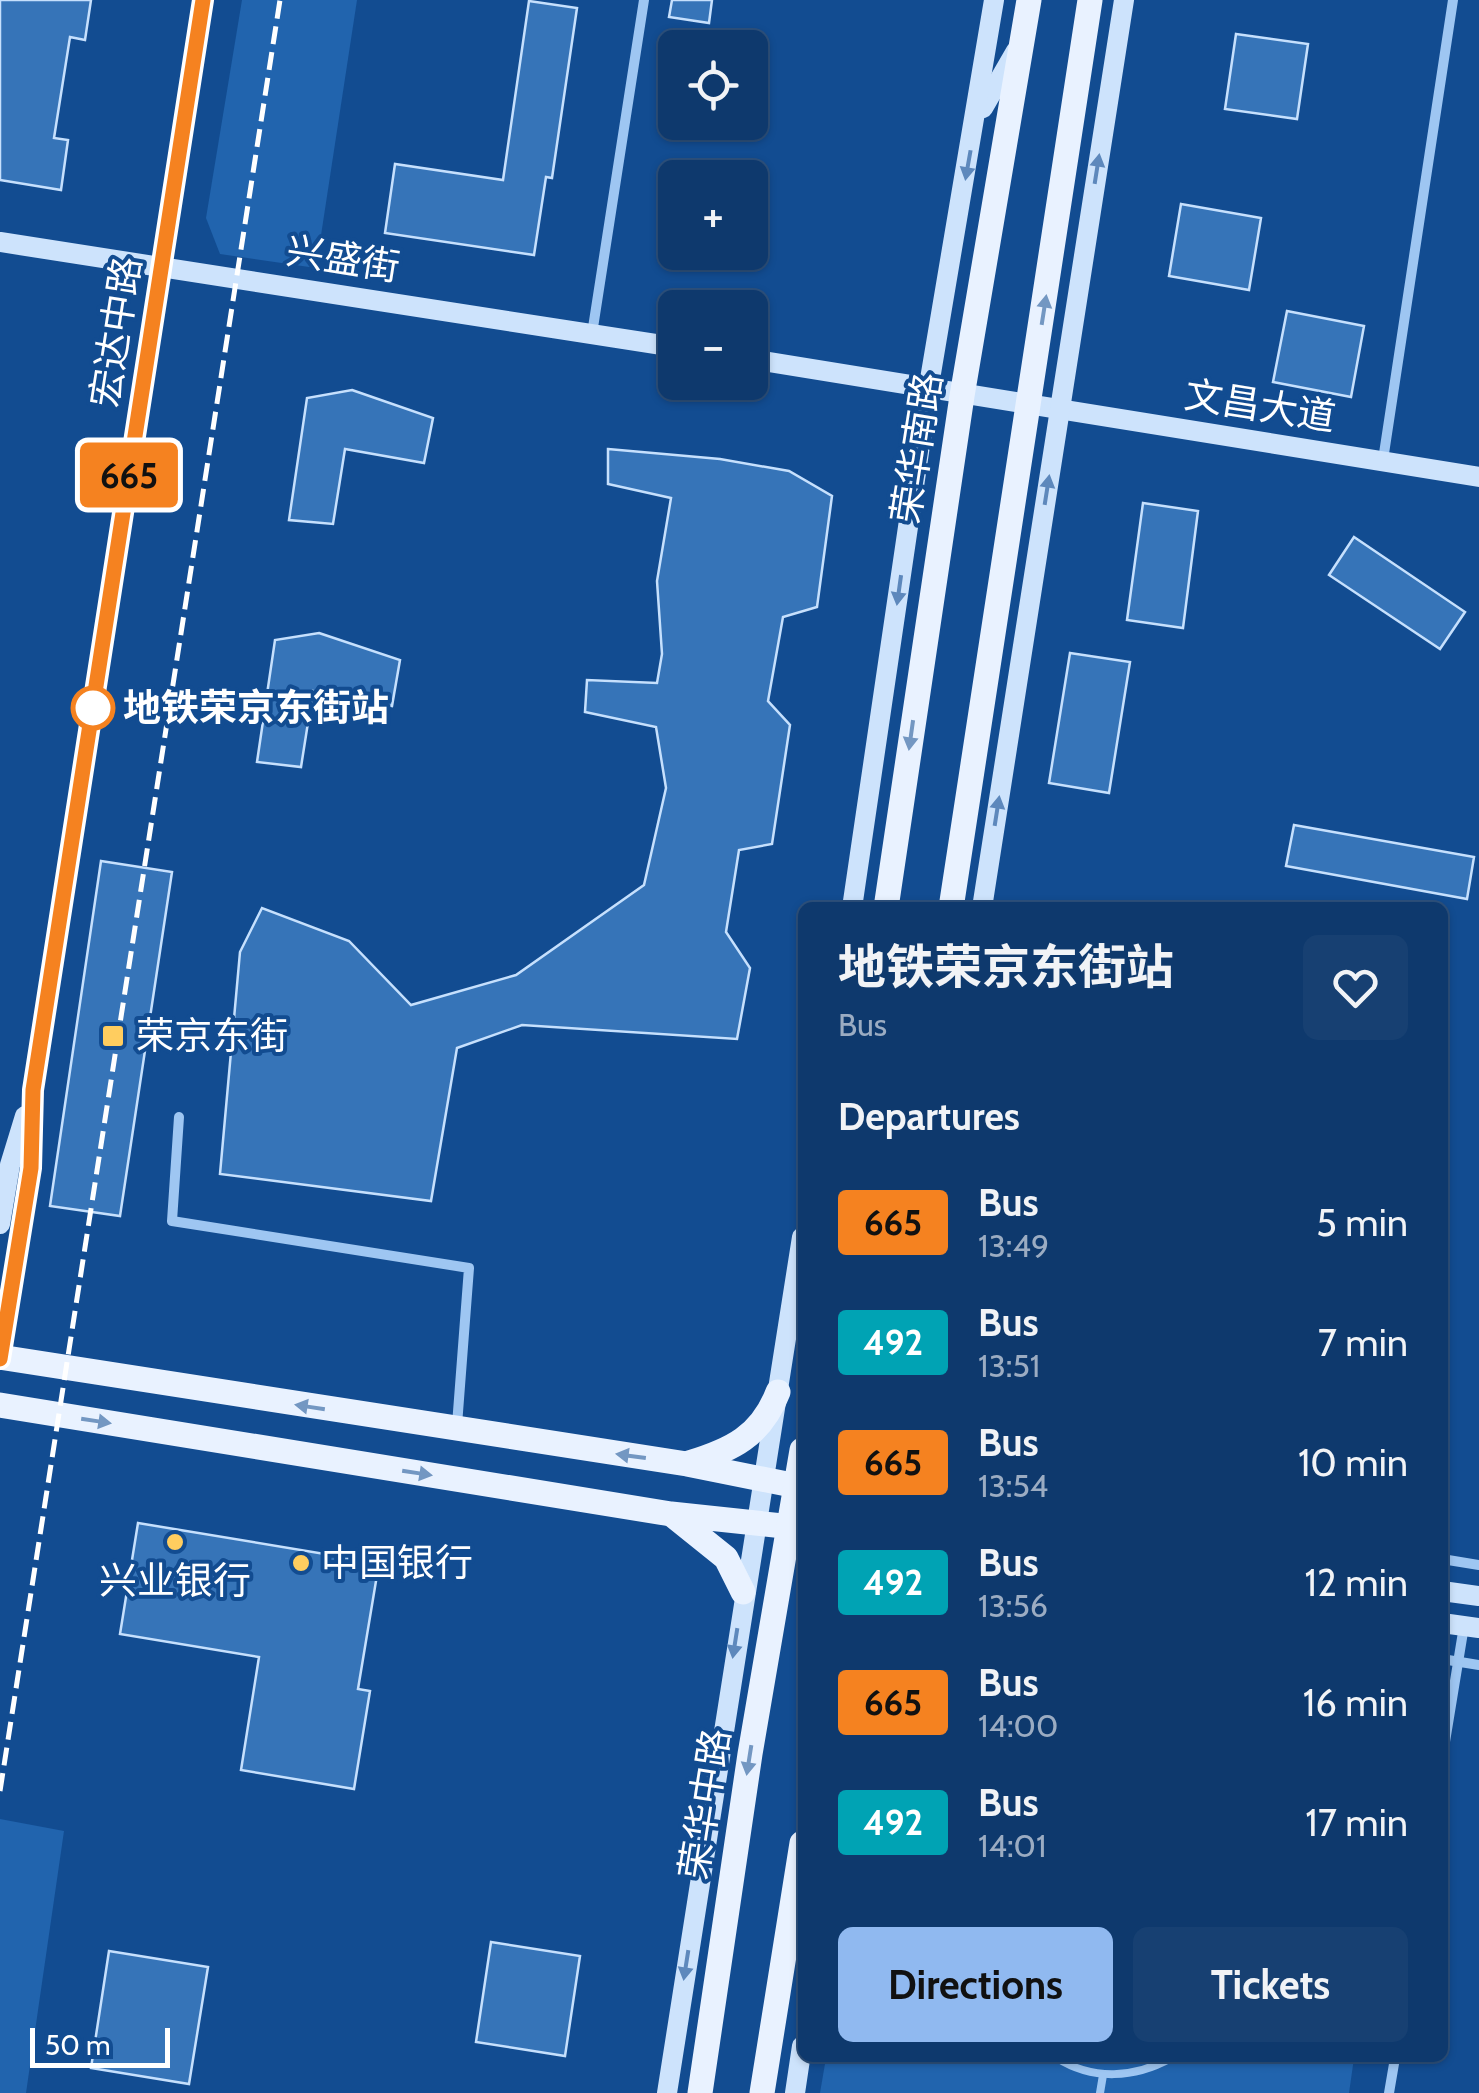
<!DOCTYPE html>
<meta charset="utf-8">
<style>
body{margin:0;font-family:Cabin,"Noto Sans SC",sans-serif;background:#174072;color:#f1f3f6;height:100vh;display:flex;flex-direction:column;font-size:38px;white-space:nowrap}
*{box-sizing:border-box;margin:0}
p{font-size:32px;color:#9bacc2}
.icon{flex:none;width:55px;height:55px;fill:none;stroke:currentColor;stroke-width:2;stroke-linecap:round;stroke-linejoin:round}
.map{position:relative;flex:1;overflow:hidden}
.panel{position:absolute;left:798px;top:902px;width:650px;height:1160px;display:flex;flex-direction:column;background:#0e396d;border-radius:15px;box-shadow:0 2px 8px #0004,0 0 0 2px #2e5380}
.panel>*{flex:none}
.badge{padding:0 20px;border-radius:8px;font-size:35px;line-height:65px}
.controls{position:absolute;left:658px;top:30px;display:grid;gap:20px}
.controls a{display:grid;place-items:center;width:110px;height:110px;border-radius:15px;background:#0e396d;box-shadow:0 2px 8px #0004,0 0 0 2px #2e5380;font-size:50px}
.scale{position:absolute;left:30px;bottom:25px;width:140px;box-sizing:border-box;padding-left:10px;border:5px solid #fff;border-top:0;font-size:28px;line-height:35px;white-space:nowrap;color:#fff;-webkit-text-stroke:8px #124c91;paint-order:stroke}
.map>.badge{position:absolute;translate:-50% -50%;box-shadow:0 0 0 5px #fff}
h2{padding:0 40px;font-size:38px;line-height:90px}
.round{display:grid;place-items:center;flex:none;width:105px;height:105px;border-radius:15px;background:#174072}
.summary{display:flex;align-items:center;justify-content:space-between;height:170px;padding:0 40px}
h1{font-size:48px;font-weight:700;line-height:75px}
.button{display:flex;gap:20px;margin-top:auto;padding:20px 40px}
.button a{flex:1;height:115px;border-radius:15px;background:#90b9f0;color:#111;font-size:40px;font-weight:700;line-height:115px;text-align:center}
.button a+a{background:#174072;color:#f1f3f6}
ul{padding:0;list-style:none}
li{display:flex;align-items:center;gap:30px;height:120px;padding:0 40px}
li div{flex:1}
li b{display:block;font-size:38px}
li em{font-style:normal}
li .badge{min-width:110px;font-weight:700;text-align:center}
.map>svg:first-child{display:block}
.green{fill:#2164ae}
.building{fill:#3674b8;stroke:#c6e0fd;stroke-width:2.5}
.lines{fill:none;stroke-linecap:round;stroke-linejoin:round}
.lane{stroke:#9ec6f2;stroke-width:8}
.street{stroke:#9ec6f2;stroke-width:10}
.secondary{stroke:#cde3fc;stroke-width:20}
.primary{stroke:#e9f2ff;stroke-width:25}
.rail{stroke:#fff;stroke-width:5;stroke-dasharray:18 8;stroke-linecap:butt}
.oneway{fill:#5d88bc}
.oneway2{fill:#7397c2}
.line-casing{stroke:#fff;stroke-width:22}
.line{stroke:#f58220;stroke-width:15}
.stop-dot{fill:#fff;stroke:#f58220;stroke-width:5}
.poi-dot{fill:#ffcd5f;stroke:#124c91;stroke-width:4}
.labels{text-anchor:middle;stroke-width:8;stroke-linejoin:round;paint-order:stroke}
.street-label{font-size:38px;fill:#fff;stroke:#124c91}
.stop-label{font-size:38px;font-weight:bold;fill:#fff;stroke:#124c91;text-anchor:start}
.poi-label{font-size:38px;fill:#fff;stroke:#124c91;text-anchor:start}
</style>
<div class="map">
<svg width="1479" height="2093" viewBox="0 0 1479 2093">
<rect width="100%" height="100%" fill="#124c91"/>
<g class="green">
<polygon points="242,0 357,0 316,268 220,254 206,218"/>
<polygon points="0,1819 64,1831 26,2093 0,2093"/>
<polygon points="826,2058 1354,2058 1349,2093 820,2093"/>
</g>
<g class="building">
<polygon points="0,0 91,0 85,40 70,37 54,138 68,140 61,190 0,180"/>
<polygon points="672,0 712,0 709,23 669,17"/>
<polygon points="529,1 577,8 552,178 546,177 534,255 385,233 395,164 503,180"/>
<polygon points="1236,34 1308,44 1297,119 1225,109"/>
<polygon points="1181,204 1261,218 1249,290 1169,276"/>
<polygon points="1287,311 1364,326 1351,397 1273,382"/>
<polygon points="352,390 433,418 424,463 345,449 333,524 289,520 307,398"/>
<polygon points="608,449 720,459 789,471 832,496 817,607 783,617 768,701 790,725 772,844 739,850 726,932 750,968 737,1039 522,1025 457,1048 431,1201 220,1174 240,952 262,908 349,941 411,1005 516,975 644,885 666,788 656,727 585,712 587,680 657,683 662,654 657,581 671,498 608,484"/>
<polygon points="1143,503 1198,511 1183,628 1127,620"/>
<polygon points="1354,537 1465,612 1440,649 1329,575"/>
<polygon points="319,633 400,660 392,706 313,691 301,767 257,762 275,640"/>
<polygon points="1070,653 1130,662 1109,793 1049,783"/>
<polygon points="1294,825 1474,857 1467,899 1286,866"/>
<polygon points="101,861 172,872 120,1216 50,1206"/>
<polygon points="138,1523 379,1563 358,1689 370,1691 354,1789 241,1770 259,1657 120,1634"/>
<polygon points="491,1942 580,1956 565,2056 476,2042"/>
<polygon points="109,1951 208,1967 189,2084 91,2068"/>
</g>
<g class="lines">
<g class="lane">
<path d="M1057 2058C1093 2081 1135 2078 1171 2058"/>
<polyline points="1100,2093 1103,2075"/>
</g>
<g class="street">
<polyline points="592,334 644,0"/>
<polyline points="1383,460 1453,0"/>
<polyline points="179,1117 172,1221 469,1268 457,1425"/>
<polyline points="1442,1559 1479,1565"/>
<polyline points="1442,1659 1479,1665"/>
<polyline points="1442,1760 1464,1626"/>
<polyline points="1389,2093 1395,2058"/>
</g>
<g class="secondary">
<polyline points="983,108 1016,51"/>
<polyline points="0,242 675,347"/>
<polyline points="750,359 1479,477"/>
<polyline points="852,908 928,391 994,0"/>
<polyline points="982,908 1124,0"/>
<polyline points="0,1224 10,1165 25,1116"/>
<polyline points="0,1358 31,1168 33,1090 203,0"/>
<polyline points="1442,1591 1479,1596"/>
<polyline points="1442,1623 1479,1628"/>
<polyline points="667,2093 802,1237"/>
<polyline points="795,2093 802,2046"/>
</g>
<g class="primary">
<polyline points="886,908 962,396 1029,0"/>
<polyline points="951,908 1090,0"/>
<polyline points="0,1357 687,1464 802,1487"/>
<polyline points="0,1405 671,1514 802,1528"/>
<path d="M689 1463C732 1450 761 1436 778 1392"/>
<polyline points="675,1517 726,1558 743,1592"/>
<polyline points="700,2093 750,1754 802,1450"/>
<polyline points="762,2093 802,1843"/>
</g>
<polyline class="rail" points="0,1791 280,0"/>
</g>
<defs><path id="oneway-solid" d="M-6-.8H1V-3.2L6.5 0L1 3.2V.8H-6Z" transform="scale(2.5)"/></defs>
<g class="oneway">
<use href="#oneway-solid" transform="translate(968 165) rotate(100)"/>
<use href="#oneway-solid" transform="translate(1097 169) rotate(-81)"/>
<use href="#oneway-solid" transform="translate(1047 490) rotate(-81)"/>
<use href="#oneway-solid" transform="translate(899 590) rotate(98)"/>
<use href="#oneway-solid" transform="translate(997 811) rotate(-81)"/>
<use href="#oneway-solid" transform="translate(735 1643) rotate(99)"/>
<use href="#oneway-solid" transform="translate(686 1965) rotate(99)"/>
</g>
<g class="oneway2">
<use href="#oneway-solid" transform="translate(1044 310) rotate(-81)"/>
<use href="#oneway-solid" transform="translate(911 735) rotate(98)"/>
<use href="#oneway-solid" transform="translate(310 1407) rotate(-171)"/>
<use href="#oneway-solid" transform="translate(96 1421) rotate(9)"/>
<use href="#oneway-solid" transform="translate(631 1456) rotate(-172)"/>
<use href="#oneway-solid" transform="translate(417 1473) rotate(9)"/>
<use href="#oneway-solid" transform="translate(749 1760) rotate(99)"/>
</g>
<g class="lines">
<defs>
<polyline id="line" points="0,1359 31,1168 33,1090 203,0"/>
</defs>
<use href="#line" class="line-casing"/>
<use href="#line" class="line"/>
</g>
<circle class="stop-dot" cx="93" cy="708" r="20"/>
<g class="poi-dot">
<rect x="101" y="1024" width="24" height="24" rx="5"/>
<circle cx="175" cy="1542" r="10"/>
<circle cx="301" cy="1563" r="10"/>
</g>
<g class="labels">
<g class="street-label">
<text transform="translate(343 259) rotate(9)" y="13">兴盛街</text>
<text transform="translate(116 332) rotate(-81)" y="13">宏达中路</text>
<text transform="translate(1260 406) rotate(9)" y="13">文昌大道</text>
<text transform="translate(917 448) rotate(-81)" y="13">荣华南路</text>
<text transform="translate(705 1804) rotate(-81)" y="13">荣华中路</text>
</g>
<g class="stop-label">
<text x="123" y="721">地铁荣京东街站</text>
</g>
<g class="poi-label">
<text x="136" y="1049">荣京东街</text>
<text x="321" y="1576">中国银行</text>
<text x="175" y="1594" text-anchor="middle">兴业银行</text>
</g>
</g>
</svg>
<div class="controls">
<a><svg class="icon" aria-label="locate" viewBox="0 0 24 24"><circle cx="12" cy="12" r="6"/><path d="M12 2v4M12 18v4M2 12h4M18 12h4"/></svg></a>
<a>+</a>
<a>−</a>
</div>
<div class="scale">50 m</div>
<b class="badge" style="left:129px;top:475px;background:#f58220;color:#111">665</b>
<section class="panel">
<div class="summary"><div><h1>地铁荣京东街站</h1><p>Bus</p></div><a class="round"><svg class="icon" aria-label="heart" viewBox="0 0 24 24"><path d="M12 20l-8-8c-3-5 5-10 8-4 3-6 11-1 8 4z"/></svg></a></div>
<h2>Departures</h2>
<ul>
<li><span class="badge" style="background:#f58220;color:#111">665</span><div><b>Bus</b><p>13:49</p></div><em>5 min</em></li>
<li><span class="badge" style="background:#00a3b4;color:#fff">492</span><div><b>Bus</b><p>13:51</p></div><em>7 min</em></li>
<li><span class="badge" style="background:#f58220;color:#111">665</span><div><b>Bus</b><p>13:54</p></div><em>10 min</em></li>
<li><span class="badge" style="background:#00a3b4;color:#fff">492</span><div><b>Bus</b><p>13:56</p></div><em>12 min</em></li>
<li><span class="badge" style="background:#f58220;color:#111">665</span><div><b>Bus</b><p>14:00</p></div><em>16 min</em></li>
<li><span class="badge" style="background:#00a3b4;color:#fff">492</span><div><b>Bus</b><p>14:01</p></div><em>17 min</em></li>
</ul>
<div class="button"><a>Directions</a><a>Tickets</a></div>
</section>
</div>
